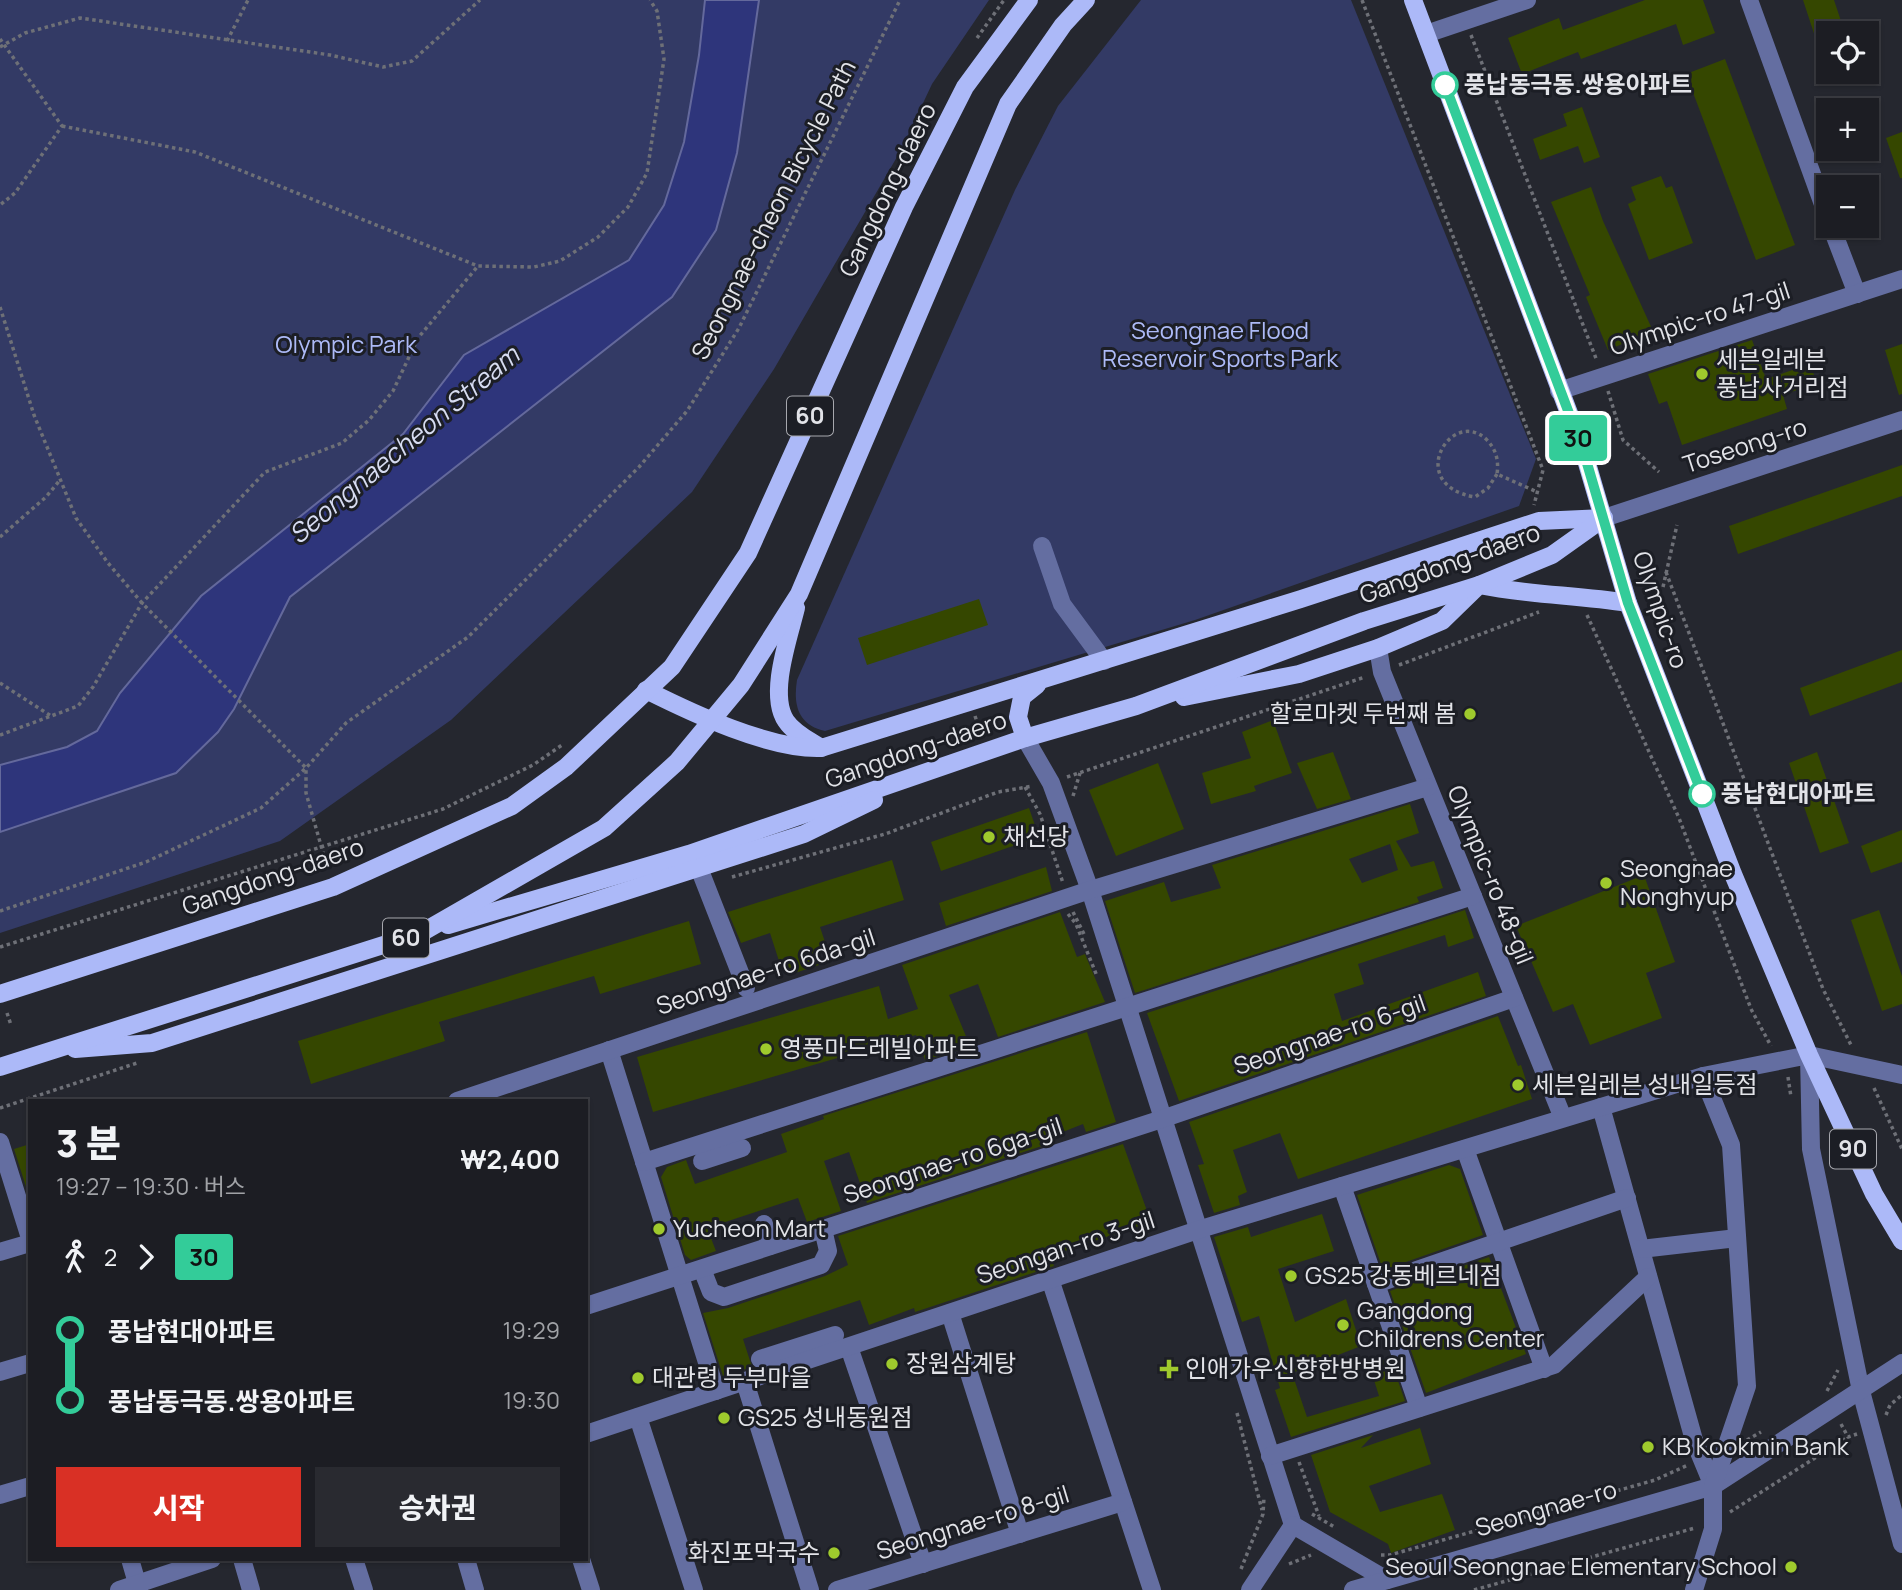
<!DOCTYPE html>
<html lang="ko">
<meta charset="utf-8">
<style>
body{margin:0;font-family:Manrope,"Noto Sans KR",sans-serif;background:#292a30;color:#f1f3f6;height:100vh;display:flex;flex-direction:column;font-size:26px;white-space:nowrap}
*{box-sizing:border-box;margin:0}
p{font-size:23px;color:#a0a2a6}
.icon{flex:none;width:38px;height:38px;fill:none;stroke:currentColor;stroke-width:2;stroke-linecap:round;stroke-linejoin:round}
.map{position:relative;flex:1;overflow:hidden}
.drawer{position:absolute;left:28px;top:1099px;width:560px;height:462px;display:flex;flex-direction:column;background:#1c1d23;border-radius:0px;box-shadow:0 2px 5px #0004,0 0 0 2px #3a3b41}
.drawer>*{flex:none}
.badge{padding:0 14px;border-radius:5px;font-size:24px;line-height:46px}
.buttons{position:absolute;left:1816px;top:21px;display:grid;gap:14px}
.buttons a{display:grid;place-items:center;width:63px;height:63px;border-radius:0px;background:#1c1d23;box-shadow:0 2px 5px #0004,0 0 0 2px #3a3b41;font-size:35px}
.map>.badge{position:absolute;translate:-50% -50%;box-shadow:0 0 0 4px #fff}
.legs{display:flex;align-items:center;gap:10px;height:77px;padding:0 28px;font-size:23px}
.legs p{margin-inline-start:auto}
.head{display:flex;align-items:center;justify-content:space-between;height:119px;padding:0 28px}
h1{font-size:38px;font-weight:800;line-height:52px}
.cta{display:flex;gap:14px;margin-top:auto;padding:14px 28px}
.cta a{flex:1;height:80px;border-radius:0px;background:#d93025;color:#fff;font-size:28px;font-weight:800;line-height:80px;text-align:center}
.cta a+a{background:#292a30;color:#f1f3f6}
ul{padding:0 28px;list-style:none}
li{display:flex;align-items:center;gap:24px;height:70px;font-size:26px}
li i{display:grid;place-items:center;width:10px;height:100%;margin:0 9px;background:currentColor}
li i::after{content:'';width:18px;height:18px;margin:-9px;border:5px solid;border-radius:50%;background:#1c1d23}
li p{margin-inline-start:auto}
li:first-child i{background:linear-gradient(#0000 50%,currentColor 0)}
li:last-child i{background:linear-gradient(currentColor 50%,#0000 0)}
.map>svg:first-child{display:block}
.green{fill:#333a65}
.water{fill:#2e357b;stroke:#64699c;stroke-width:2}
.building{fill:#354700;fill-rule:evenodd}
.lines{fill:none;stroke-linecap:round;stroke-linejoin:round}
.path{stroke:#6e7077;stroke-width:3.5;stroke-dasharray:3.5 3.5;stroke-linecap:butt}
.minor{stroke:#646ea1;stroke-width:18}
.major{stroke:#acb9f8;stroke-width:18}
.line-1-casing{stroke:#fff;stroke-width:16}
.line-1{stroke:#3c9;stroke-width:10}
.stop-1-dot{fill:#fff;stroke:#3c9;stroke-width:3.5}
.poi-dot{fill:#9fca2d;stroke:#1c1e25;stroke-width:2.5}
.labels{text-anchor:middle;stroke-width:6;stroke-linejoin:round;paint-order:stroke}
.shield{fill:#1c1e25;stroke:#a7a8ae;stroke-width:2}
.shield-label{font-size:23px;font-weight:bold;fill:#e2e3e8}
.stop-label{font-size:24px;font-weight:bold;fill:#e2e3e8;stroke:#1c1e25;text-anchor:start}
.street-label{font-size:24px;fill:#e2e3e8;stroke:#1c1e25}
.park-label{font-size:24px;fill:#adbaf7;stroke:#1c1e25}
.poi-label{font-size:24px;fill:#e2e3e8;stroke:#1c1e25;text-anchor:start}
.water-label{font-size:26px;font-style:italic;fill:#d7dcf1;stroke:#1c1e25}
</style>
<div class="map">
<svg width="1902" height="1590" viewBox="0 0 1902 1590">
<rect width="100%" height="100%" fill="#25272f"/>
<g class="green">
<polygon points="0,0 989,0 932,84 901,150 774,369 692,492 451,720 280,841 0,933"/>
<path d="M1141 0H1351L1536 459 1519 506 1195 620 825 731C798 725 793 705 797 680L1015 190 1058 106Z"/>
</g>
<polygon class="water" points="705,0 759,0 737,153 716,230 672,297 290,597 234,709 218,732 176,773 0,832 0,765 67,747 97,731 120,693 201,596 403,434 464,355 629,260 664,205 684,142 699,55"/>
<g class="building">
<polygon points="1645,0 1703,0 1715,33 1683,45 1676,24 1581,59 1578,52 1522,74 1508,38 1559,18 1563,30"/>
<polygon points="1803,0 1834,0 1845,33 1829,33 1829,70 1826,70"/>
<polygon points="1725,59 1795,245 1756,260 1686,74"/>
<polygon points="1582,107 1600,157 1584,163 1578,146 1540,160 1533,139 1567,126 1563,114"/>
<polygon points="1902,132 1902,178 1900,178 1886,138"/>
<polygon points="1661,176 1666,188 1672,186 1693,243 1649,260 1628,204 1636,200 1631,187"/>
<polygon points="1591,187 1603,221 1653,331 1608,350 1586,297 1590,295 1551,202"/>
<polygon points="1752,340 1766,379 1810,364 1817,383 1783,395 1787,409 1682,445 1667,401 1659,404 1648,374"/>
<polygon points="1902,344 1902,394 1899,395 1885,350"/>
<polygon points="1902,465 1902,496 1738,554 1729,526"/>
<polygon points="979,599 988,625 867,665 858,638"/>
<polygon points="1902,650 1902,682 1810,716 1800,688"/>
<polygon points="1273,720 1292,773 1254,786 1256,791 1211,804 1202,773 1251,758 1242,732"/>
<polygon points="1333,752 1351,799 1317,809 1297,763"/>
<polygon points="1817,752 1849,843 1820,853 1789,763"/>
<polygon points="1158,763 1184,829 1116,856 1089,790"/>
<path d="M1410 804 1419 833 1396 841 1411 867 1434 861 1443 888 1417 897 1419 902 1135 993 1105 901 1164 882 1171 902 1221 888 1212 865ZM1390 844 1398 870 1362 883 1349 859Z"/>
<polygon points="1029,808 1039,837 941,871 931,842"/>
<polygon points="1902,830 1902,862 1871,873 1861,846"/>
<polygon points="892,860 904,900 820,927 826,945 814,949 819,965 789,975 785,960 779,961 770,933 741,943 728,912"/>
<polygon points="1046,867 1052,891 946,926 939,903"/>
<polygon points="1644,875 1675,962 1646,973 1662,1018 1590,1045 1573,1004 1553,1012 1516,926"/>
<polygon points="1465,910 1474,938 1448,947 1445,935 1358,964 1364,984 1334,994 1342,1021 1478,972 1486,996 1179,1101 1147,1013"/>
<polygon points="1879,910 1902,976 1902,1004 1882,1011 1851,920"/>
<polygon points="1060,912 1077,957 1085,954 1105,1002 998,1037 978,984 949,995 970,1046 925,1060 916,1035 653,1112 637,1057 879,986 888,1019 918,1009 902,965"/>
<polygon points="689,921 701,964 600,994 594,976 439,1022 445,1041 311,1084 298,1041"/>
<polygon points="1498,1016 1518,1066 1521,1065 1532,1099 1298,1179 1280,1133 1233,1150 1247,1192 1238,1196 1240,1205 1214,1213 1198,1165 1204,1164 1189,1122"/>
<polygon points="1087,1032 1116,1122 1086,1132 1083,1124 1040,1141 1042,1146 867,1203 849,1152 824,1161 841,1211 807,1222 798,1198 707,1228 716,1251 691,1260 685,1255 661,1177 667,1167 686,1160 695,1184 787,1152 781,1134 824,1119 823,1116"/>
<polygon points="30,1144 30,1189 27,1190 14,1149"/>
<polygon points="1123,1144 1151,1222 1050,1256 1054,1266 915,1312 914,1308 869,1325 860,1300 743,1339 752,1367 723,1376 703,1313 728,1308 825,1276 848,1265 838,1236"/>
<polygon points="1449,1165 1460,1169 1483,1235 1383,1270 1357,1195"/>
<polygon points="1322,1214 1334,1251 1278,1269 1295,1322 1346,1299 1361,1346 1292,1373 1307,1417 1379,1396 1369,1364 1390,1358 1405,1401 1291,1437 1275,1390 1280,1388 1259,1316 1242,1322 1214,1237 1248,1227 1251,1237"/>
<polygon points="1489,1257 1526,1354 1426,1393 1390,1291"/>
<polygon points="1420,1428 1431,1464 1369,1486 1380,1512 1442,1494 1455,1530 1391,1553 1388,1544 1330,1512 1311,1455 1373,1435 1361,1448"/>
</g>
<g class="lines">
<g class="path">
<polyline points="1362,0 1543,470 1534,505"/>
<polyline points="1471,35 1597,361"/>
<polyline points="977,38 1004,0"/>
<polyline points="0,39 62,126 15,193 0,205"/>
<polyline points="227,41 248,0"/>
<polyline points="0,47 25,33 80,18 330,55 383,67 412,61 480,0"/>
<polyline points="62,126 195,152 478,266 534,267 560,261 598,237 628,207 647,173 664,59 657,11 650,0"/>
<polyline points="0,307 34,415 76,518 108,563 142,603 306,768 306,793 328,870"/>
<polyline points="1608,391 1623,440 1659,472"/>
<path d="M1497 474 1488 488 1475 497C1404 485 1451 407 1486 439 1496 449 1499 460 1497 474L1535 491"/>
<polyline points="0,537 46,497 60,480"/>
<polyline points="1666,572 1823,989 1852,1047"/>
<polyline points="1663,587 1677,525"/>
<polyline points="1587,615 1679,818 1751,1009 1771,1046"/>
<polyline points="1399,665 1539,612"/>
<polyline points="0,683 51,716"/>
<polyline points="975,716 980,731"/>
<polyline points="0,735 78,706 93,687 142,603 265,472 342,443 369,420 393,391 418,338 478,266"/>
<polyline points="1067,777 1365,677"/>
<polyline points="1025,787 1040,814 1063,883"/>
<polyline points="1073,796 1080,773"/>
<polyline points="732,877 885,834 998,792 1033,786"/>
<polyline points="0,911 146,862 261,808 306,768 346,723 468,637 639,467 687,411 739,328 900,0"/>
<polyline points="1073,912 1085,936"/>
<polyline points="1068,914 1076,924 1097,976"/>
<polyline points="0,947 443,809 533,765 562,745"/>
<polyline points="7,1013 11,1025"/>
<polyline points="1788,1077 1791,1097"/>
<polyline points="1874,1088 1902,1149"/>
<polyline points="0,1108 137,1063"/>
<polyline points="1827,1391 1838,1370"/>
<polyline points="1237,1413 1262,1510"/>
<polyline points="1886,1415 1890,1405 1902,1395"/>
<polyline points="1841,1424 1848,1437 1857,1434"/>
<polyline points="1747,1440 1761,1432"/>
<polyline points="1299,1462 1319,1516"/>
<polyline points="1730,1512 1848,1437"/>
<polyline points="1312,1514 1336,1528"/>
<polyline points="1381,1555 1390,1555 1655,1480 1688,1465"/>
<polyline points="1289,1564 1311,1555"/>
<polyline points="1241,1569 1263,1514 1264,1497"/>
<polyline points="1474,1590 1695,1528"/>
</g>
<g class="minor">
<polyline points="1749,0 1829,221"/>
<polyline points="1426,34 1527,0"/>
<polyline points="1831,226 1857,294"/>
<polyline points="1559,391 1902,279"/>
<polyline points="1604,518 1902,420"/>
<polyline points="1042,546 1062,604 1104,661"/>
<polyline points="1378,648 1382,672 1563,1118"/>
<polyline points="1025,738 1051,783 1090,890 1293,1525 1387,1580"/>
<polyline points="699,868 746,988"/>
<polyline points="609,1050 716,1391"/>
<polyline points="1809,1055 1811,1149 1861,1391 1902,1544"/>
<polyline points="457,1101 1090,890 1428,787"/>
<polyline points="1601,1107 1694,1440 1713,1486"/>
<polyline points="0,1142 30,1238"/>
<polyline points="1465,1149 1544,1369"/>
<polyline points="702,1161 742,1148"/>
<polyline points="644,1162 1473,896"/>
<polyline points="1342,1186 1419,1408"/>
<polyline points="764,1224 770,1246"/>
<polyline points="1641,1249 1737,1238"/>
<polyline points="0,1252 30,1243"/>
<polyline points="702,1269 711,1292 724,1297 821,1265 828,1251 823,1229"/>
<polyline points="1050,1279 1152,1590"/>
<polyline points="1376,1284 1627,1198"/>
<polyline points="586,1306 1162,1119 1514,998"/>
<polyline points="950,1313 1020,1534"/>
<polyline points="849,1347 923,1564"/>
<polyline points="760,1359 835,1335"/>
<polyline points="0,1372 30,1363"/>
<polyline points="745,1382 810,1590"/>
<polyline points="638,1417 694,1590"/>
<polyline points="586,1434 1204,1228 1703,1076 1809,1055 1902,1075"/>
<polyline points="1270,1456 1554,1365 1648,1277"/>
<polyline points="0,1495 30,1486"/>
<polyline points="130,1559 139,1590"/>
<polyline points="242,1559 251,1590"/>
<polyline points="354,1559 364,1590"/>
<polyline points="466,1559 475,1590"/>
<polyline points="581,1559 591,1590"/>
<polyline points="119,1590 212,1559"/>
<polyline points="837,1590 1123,1502"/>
<polyline points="1250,1590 1293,1525"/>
<polyline points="1353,1590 1713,1486 1902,1363"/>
<polyline points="1694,1590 1713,1529 1713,1486 1747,1386 1731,1145 1703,1076"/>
</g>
<g class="major">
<polyline points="1413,0 1584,453 1628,603 1733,874 1809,1055 1874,1194 1902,1241"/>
<path d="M796 608C789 637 768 695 786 721 794 733 809 740 821 748"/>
<path d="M646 690C692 713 770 750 821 748L1301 599 1539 521 1604 518"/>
<path d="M1184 697 1299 674 1378 648 1442 621 1479 585C1528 595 1578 595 1628 603"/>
<polyline points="1025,738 1018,717 1022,697 1037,685"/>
<polyline points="448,925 689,854 1025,738 1136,706 1364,621 1479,585 1552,555 1604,518"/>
<polyline points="0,994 333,887 512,806 566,767 672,667 748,553 904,207 965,87 1029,0"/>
<polyline points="75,1049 152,1043 804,834 874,800"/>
<polyline points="0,1067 421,933 604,828 677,762 741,685 799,594 1008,104 1063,25 1086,0"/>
</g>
</g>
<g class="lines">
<defs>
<polyline id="line-1" points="1445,85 1584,453 1628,603 1702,794"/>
</defs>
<use href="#line-1" class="line-1-casing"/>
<use href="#line-1" class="line-1"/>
</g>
<g class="stop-1-dot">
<circle cx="1445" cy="85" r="12"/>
<circle cx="1702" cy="794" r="12"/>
</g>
<g class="poi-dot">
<circle cx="1702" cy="374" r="7"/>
<circle cx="1470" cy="714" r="7"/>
<circle cx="989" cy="837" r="7"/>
<circle cx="1606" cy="883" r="7"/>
<circle cx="766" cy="1049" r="7"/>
<circle cx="1518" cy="1085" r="7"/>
<circle cx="659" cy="1229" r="7"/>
<circle cx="1291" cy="1276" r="7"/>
<circle cx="1343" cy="1325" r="7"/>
<circle cx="892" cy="1364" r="7"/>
<path d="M1165.5 1358.5h7v7h7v7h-7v7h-7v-7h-7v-7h7z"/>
<circle cx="638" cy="1378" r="7"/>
<circle cx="724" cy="1418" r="7"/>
<circle cx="1648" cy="1447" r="7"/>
<circle cx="834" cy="1553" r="7"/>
<circle cx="1791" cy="1567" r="7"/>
</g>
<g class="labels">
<g class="shield">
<rect x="787" y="396.5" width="46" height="39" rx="5"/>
<rect x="383" y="918.5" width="46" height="39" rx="5"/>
<rect x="1830" y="1129.5" width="46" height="39" rx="5"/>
</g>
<g class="shield-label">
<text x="810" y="424">60</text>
<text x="406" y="946">60</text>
<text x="1853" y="1157">90</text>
</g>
<g class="stop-label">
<text x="1464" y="93">풍납동극동.쌍용아파트</text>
<text x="1721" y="802">풍납현대아파트</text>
</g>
<g class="street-label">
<text transform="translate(888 190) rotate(-64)" y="8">Gangdong-daero</text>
<text transform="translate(774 210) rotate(-63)" y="8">Seongnae-cheon Bicycle Path</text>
<text transform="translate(1700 319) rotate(-18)" y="8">Olympic-ro 47-gil</text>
<text transform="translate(1745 446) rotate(-18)" y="8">Toseong-ro</text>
<text transform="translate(1450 564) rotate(-20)" y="8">Gangdong-daero</text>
<text transform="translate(1660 610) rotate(71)" y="8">Olympic-ro</text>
<text transform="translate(916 750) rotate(-19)" y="8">Gangdong-daero</text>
<text transform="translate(1490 875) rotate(68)" y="8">Olympic-ro 48-gil</text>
<text transform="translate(273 877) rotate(-19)" y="8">Gangdong-daero</text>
<text transform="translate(766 972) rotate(-18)" y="8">Seongnae-ro 6da-gil</text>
<text transform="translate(1330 1035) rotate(-19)" y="8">Seongnae-ro 6-gil</text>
<text transform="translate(953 1161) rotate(-18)" y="8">Seongnae-ro 6ga-gil</text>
<text transform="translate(1066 1248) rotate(-18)" y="8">Seongan-ro 3-gil</text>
<text transform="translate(1546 1509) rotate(-16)" y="8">Seongnae-ro</text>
<text transform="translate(973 1523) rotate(-17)" y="8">Seongnae-ro 8-gil</text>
</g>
<g class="park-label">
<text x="1220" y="339">Seongnae Flood<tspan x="1220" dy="28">Reservoir Sports Park</tspan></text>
<text x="346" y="353">Olympic Park</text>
</g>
<g class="poi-label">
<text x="1716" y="368">세븐일레븐<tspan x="1716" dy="28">풍납사거리점</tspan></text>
<text x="1456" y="722" text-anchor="end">할로마켓 두번째 봄</text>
<text x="1003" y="845">채선당</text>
<text x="1620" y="877">Seongnae<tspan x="1620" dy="28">Nonghyup</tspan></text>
<text x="780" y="1057">영풍마드레빌아파트</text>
<text x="1532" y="1093">세븐일레븐 성내일등점</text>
<text x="673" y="1237">Yucheon Mart</text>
<text x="1305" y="1284">GS25 강동베르네점</text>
<text x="1357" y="1319">Gangdong<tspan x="1357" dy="28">Childrens Center</tspan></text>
<text x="906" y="1372">장원삼계탕</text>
<text x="1185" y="1377">인애가우신향한방병원</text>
<text x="652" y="1386">대관령 두부마을</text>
<text x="738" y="1426">GS25 성내동원점</text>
<text x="1662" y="1455">KB Kookmin Bank</text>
<text x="820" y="1561" text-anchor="end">화진포막국수</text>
<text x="1777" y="1575" text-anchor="end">Seoul Seongnae Elementary School</text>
</g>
<g class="water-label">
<text transform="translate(404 445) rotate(-40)" y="9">Seongnaecheon Stream</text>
</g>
</g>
</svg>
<div class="buttons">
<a><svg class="icon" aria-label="locate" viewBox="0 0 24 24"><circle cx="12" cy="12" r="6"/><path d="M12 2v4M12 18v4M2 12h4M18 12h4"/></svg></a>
<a>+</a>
<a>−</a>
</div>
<b class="badge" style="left:1578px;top:438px;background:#3c9;color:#111">30</b>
<section class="drawer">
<div class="head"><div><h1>3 분</h1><p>19:27 – 19:30 · 버스</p></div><b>₩2,400</b></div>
<div class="legs"><svg class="icon" aria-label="walk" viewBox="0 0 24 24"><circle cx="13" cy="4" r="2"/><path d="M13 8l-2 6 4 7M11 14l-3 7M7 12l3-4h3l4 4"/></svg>2<svg class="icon" aria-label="forward" viewBox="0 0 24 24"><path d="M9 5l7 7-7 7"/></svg><b class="badge" style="background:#3c9;color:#111">30</b></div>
<ul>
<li><i style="color:#3c9"></i><b>풍납현대아파트</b><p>19:29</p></li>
<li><i style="color:#3c9"></i><b>풍납동극동.쌍용아파트</b><p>19:30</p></li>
</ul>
<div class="cta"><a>시작</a><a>승차권</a></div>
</section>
</div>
